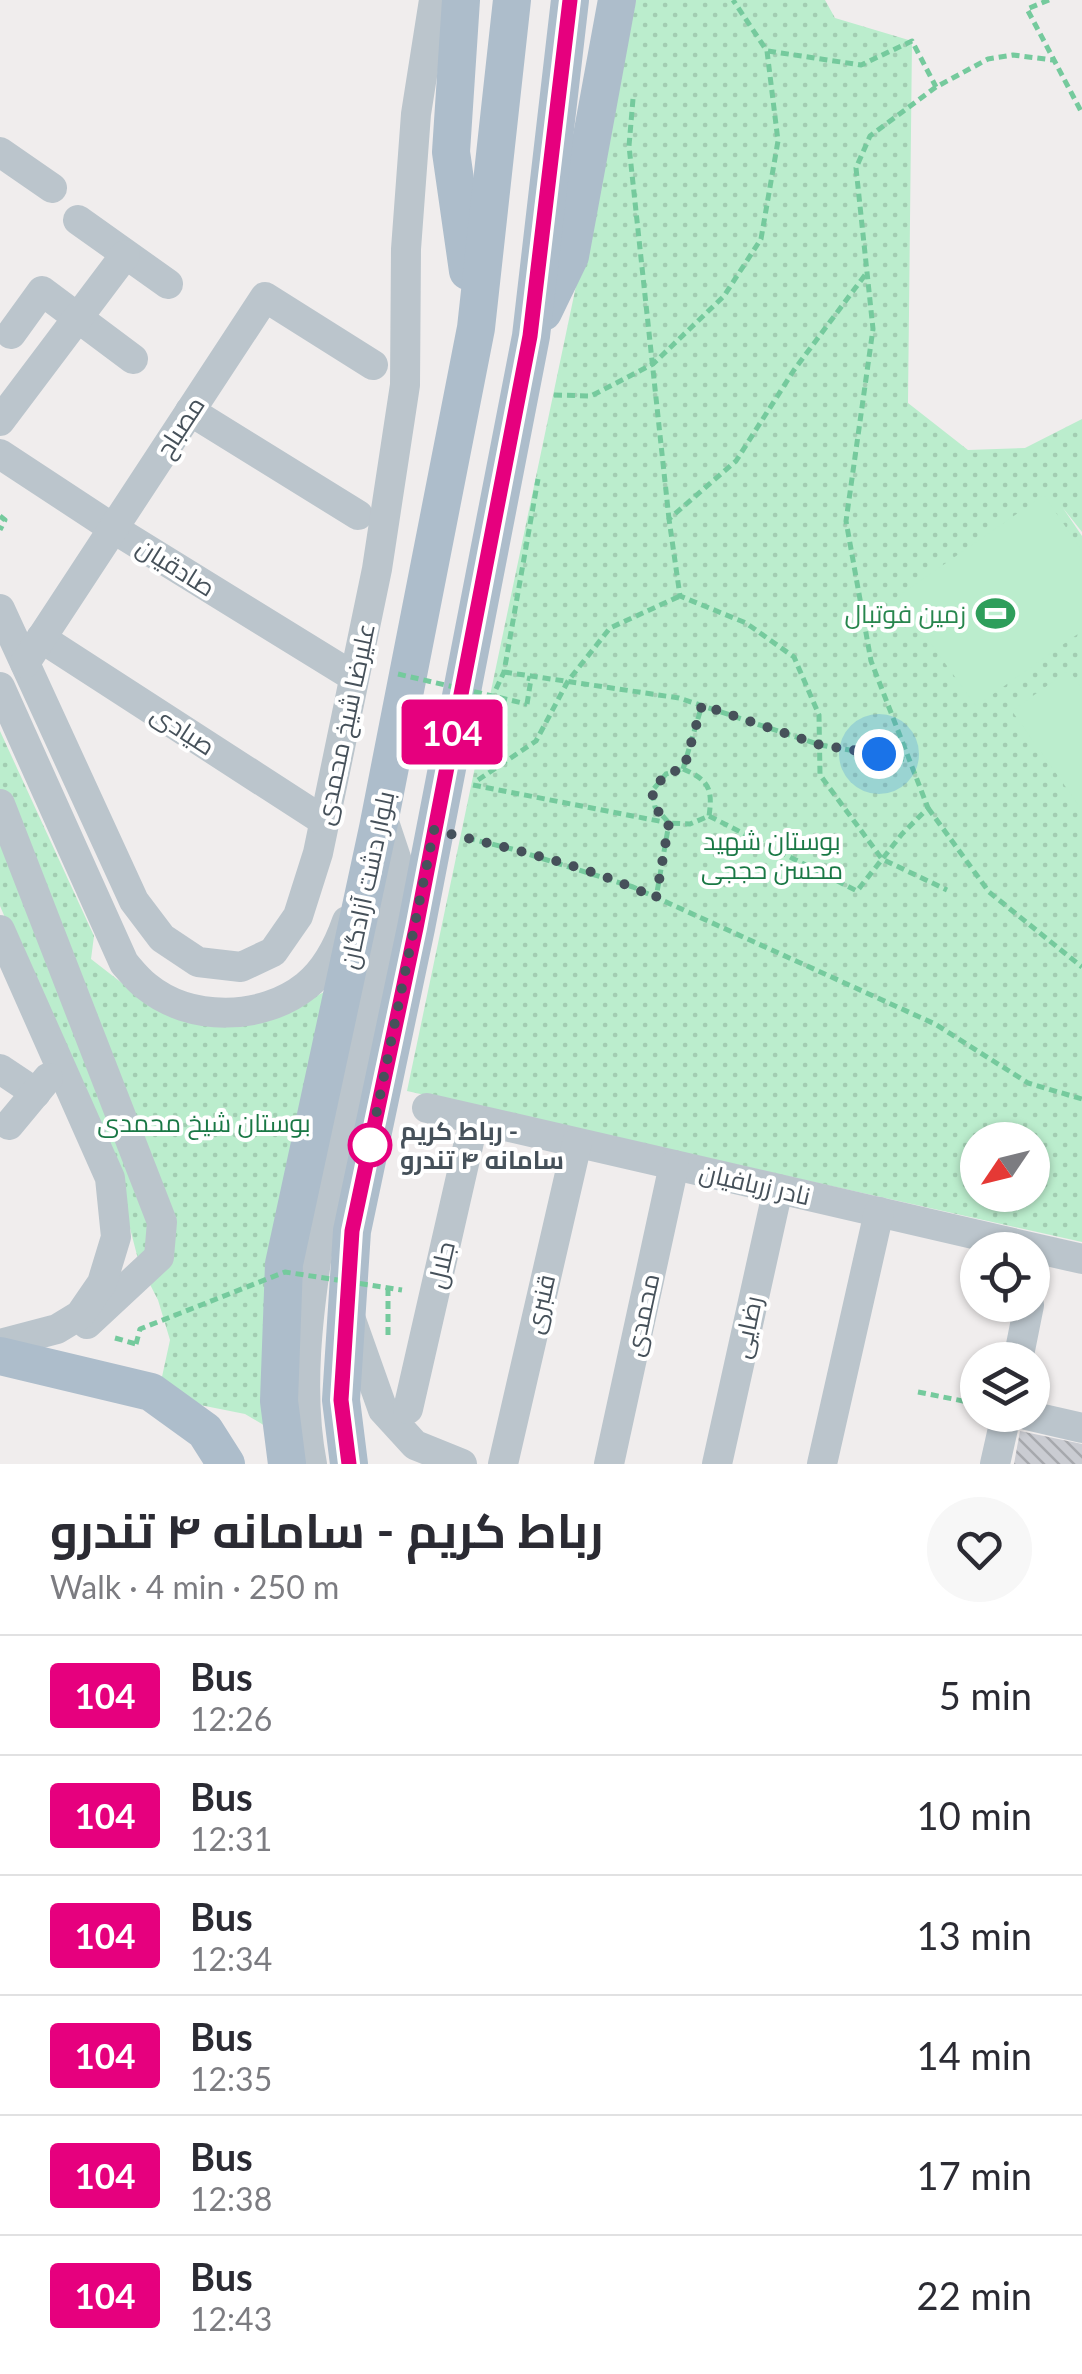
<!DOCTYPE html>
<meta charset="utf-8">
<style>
body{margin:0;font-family:Lato,Cairo,sans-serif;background:#f7f7f7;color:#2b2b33;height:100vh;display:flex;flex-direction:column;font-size:38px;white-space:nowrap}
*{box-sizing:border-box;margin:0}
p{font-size:32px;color:#7c7c81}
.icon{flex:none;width:55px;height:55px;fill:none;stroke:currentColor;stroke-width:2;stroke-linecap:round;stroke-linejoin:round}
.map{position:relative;height:1464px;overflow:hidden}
.panel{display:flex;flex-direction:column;background:#fff;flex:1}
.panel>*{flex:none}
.badge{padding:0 20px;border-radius:8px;font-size:35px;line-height:65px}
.needle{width:65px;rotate:235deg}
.fabs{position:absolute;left:960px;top:1122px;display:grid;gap:20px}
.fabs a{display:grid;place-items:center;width:90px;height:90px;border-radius:50%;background:#fff;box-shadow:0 2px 8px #0004;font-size:50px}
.you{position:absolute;width:50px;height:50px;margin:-25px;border:8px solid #fff;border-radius:50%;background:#1a73e8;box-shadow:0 0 0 15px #1a73e833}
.map>.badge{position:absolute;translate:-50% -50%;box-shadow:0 0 0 5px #fff}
.round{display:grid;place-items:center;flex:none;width:105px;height:105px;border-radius:52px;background:#f7f7f7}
.head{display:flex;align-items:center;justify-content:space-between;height:170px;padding:0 50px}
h1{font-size:48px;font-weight:700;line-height:75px}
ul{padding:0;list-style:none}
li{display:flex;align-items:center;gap:30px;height:120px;padding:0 50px;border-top:2px solid #e1e1e2}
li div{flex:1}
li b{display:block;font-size:38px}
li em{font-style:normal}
li .badge{min-width:110px;font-weight:700;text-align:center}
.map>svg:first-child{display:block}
.park{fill:url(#park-dots);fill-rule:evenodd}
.pitch{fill:#bbedcd}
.building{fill:url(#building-back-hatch)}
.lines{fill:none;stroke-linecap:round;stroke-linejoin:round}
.path{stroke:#75ca9d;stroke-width:5;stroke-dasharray:8 5;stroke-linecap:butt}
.minor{stroke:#bbc5cc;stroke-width:30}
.major{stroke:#adbdcb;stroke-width:38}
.path-bridge{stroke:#75ca9d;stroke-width:5;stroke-dasharray:8 5;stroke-linecap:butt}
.line-casing{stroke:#fff;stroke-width:22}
.line{stroke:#e6007e;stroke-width:15}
.walk{stroke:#46515a;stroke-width:10;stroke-dasharray:0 18}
.stop-dot{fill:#fff;stroke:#e6007e;stroke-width:5}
.labels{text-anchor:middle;stroke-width:8;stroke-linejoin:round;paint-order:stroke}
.street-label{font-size:25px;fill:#46515a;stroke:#fff}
.leisure-label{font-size:25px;fill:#27864d;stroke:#fff;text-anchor:end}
.park-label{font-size:25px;fill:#197845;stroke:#fff}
.stop-label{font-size:25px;font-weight:bold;fill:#46515a;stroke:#fff;text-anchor:start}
</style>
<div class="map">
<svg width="1082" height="1464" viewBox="0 0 1082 1464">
<defs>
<pattern id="park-dots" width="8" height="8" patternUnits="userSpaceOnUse" patternTransform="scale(2.5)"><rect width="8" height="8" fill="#bbedcd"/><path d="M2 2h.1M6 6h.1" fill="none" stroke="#a2cdb2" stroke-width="1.8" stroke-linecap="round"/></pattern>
<pattern id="building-back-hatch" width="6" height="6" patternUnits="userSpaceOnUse" patternTransform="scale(2.5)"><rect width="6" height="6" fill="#caccd2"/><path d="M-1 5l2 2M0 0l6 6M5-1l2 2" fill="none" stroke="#a6a8ad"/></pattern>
</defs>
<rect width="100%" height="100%" fill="#f0eded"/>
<g class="park">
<path d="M636 0H825L835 18 912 41 908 403 968 450 1025 448 1082 419V532L1063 508 1082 536V1242L407 1091ZM978 1140H1032V1195H978Z"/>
<polygon points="0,731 94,936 91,959 158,1011 291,1009 328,990 272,1430 245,1414 190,1403 160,1386 170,1340 158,1300 139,1263 116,1174 0,906"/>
</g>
<g class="pitch">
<polygon points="1044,495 1082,551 1082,631 976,706 897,597"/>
<polygon points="1069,670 1082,689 1082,810 1012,711"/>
</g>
<polygon class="building" points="1020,1431 1082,1444 1082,1464 1014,1464"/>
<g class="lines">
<g class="path">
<polyline points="1049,0 1027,9 1082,113"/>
<polyline points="768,51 861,65 912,41 936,87"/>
<polyline points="633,99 629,146 669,519"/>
<polyline points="865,275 794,370 736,461 669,519 680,596 746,623 794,657 819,715 820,775 882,859 947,890"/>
<polyline points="554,395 591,396 653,364 724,296 761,239 778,141 767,51 733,0"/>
<polyline points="0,516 5,520 0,530"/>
<polyline points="504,672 679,698 820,745 909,760"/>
<polyline points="496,689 504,672 538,479"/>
<polyline points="527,704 531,679 527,678"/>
<path d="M683 769C709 780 713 789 709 816L690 824 669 823 655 807 652 791 666 774Z"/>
<polyline points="683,769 702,705"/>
<polyline points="478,780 536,741 568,681 610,628 680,596"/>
<polyline points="473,785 669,823 656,898"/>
<polyline points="928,808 989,892 1082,967"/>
<polyline points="709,816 857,891 902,834 928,808 871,661 846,521 873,329 856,168 870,136 936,87 988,59 1013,55 1053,60"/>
<polyline points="467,838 512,849 633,887 935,1024 1028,1083 1082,1099"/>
<polyline points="388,1288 388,1335"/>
<polyline points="115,1338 136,1344"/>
<polyline points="918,1392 978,1404"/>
</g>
<g class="minor">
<polyline points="0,152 52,188"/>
<polyline points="78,220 168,284"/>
<polyline points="11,334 42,291 133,359"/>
<polyline points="190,411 358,515"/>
<polyline points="0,421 125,255"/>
<polyline points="0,454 114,529 354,677"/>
<polyline points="0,609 134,901 162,938 198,962 241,967 273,952 298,916 318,853 377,569 405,385 406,249 416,114 434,0"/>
<polyline points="41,638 324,821"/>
<polyline points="25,663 265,297 373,365"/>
<path d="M0 687 124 963C131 971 138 980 146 986 190 1022 262 1021 306 986 326 970 339 944 347 921"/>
<polyline points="0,804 162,1222 159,1257 87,1324"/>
<polyline points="0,930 110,1178 116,1237 102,1283 80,1315 57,1329 0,1344"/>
<polyline points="0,1069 36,1093"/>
<polyline points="427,1108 1082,1259"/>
<polyline points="9,1125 48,1078"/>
<polyline points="350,1317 383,1410 415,1445 462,1464"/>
<polyline points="1018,1360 1029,1305"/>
<polyline points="408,1409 474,1120"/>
<polyline points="1026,1415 1082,1428"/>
<path d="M312 1464C298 1392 308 1313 319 1241L400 870 381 813"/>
<polyline points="503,1464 577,1143"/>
<polyline points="609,1464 674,1165"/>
<polyline points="717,1464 778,1189"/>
<polyline points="822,1464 879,1212"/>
<polyline points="995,1464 1006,1415"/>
</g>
<g class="major">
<polyline points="461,0 451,152 468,271"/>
<polyline points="543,312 570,256 617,0"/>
<polyline points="0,1356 151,1392 205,1431 226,1464"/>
<polyline points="287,1464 279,1401 284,1264 378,828 476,328 512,0"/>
<polyline points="349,1464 341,1400 352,1231 416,928 531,336 570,0"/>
</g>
<g class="path-bridge">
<polyline points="398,674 527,704"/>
<polyline points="136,1344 140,1329 285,1272 402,1290"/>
</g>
</g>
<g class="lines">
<defs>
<polyline id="line" points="349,1464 341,1400 352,1231 416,928 530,336 570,0"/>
</defs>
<use href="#line" class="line-casing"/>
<use href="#line" class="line"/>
<path class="walk" d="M370 1145 368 1155 434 830C508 848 587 865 656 898L669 823 655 808 652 791 666 774 684 768 702 705 820 745 879 754"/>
</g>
<defs>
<symbol id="stadium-bare" viewBox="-9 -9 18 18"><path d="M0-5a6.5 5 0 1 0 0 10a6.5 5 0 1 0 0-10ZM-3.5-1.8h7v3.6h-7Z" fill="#2e9e5b" stroke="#fff" stroke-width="2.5" paint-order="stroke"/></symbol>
</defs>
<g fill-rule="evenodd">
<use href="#stadium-bare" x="968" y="586" width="55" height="55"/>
</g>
<circle class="stop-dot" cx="370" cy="1145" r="20"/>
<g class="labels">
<g class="street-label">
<text transform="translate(180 427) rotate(-57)" y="9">مصباح</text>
<text transform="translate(176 567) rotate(32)" y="9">صادقیان</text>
<text transform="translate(345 724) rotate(-78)" y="9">علیرضا شیخ محمدی</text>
<text transform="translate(183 730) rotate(33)" y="9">صیادی</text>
<text transform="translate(367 880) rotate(-78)" y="9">بلوار دشت آزادگان</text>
<text transform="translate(755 1184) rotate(13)" y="9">نادر زربافیان</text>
<text transform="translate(441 1265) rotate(-77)" y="9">جلال</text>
<text transform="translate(540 1304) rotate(-77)" y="9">قنبری</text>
<text transform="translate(642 1315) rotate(-78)" y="9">محمدی</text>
<text transform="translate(747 1327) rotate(-78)" y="9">رضایی</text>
</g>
<g class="leisure-label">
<text x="966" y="623">زمین فوتبال</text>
</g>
<g class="park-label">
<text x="772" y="850">بوستان شهید<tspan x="772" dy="29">محسن حججی</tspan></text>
<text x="204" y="1132">بوستان شیخ محمدی</text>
</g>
<g class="stop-label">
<text x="400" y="1140">رباط کریم -<tspan x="400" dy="29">سامانه ۴ تندرو</tspan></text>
</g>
</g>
</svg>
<div class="fabs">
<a><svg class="needle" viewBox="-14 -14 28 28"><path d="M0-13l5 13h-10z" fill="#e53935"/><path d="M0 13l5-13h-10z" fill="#7c7c81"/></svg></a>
<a><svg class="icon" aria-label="locate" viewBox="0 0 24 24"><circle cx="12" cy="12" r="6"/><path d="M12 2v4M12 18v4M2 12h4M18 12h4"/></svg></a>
<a><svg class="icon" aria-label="layers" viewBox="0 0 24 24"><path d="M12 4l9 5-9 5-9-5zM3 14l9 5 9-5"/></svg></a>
</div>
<div class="you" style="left:879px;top:754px"></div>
<b class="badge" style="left:452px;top:732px;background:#e6007e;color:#fff">104</b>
</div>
<section class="panel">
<div class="head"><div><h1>رباط کریم - سامانه ۴ تندرو</h1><p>Walk · 4 min · 250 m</p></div><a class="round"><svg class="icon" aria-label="heart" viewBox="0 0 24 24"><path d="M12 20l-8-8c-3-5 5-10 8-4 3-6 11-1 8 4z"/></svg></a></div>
<ul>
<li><span class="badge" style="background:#e6007e;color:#fff">104</span><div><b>Bus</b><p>12:26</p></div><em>5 min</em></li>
<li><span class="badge" style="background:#e6007e;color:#fff">104</span><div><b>Bus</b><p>12:31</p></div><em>10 min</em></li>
<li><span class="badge" style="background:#e6007e;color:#fff">104</span><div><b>Bus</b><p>12:34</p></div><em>13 min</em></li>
<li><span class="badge" style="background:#e6007e;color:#fff">104</span><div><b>Bus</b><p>12:35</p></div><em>14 min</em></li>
<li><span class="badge" style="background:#e6007e;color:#fff">104</span><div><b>Bus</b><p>12:38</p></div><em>17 min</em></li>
<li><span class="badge" style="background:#e6007e;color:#fff">104</span><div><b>Bus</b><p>12:43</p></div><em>22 min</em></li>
</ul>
</section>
